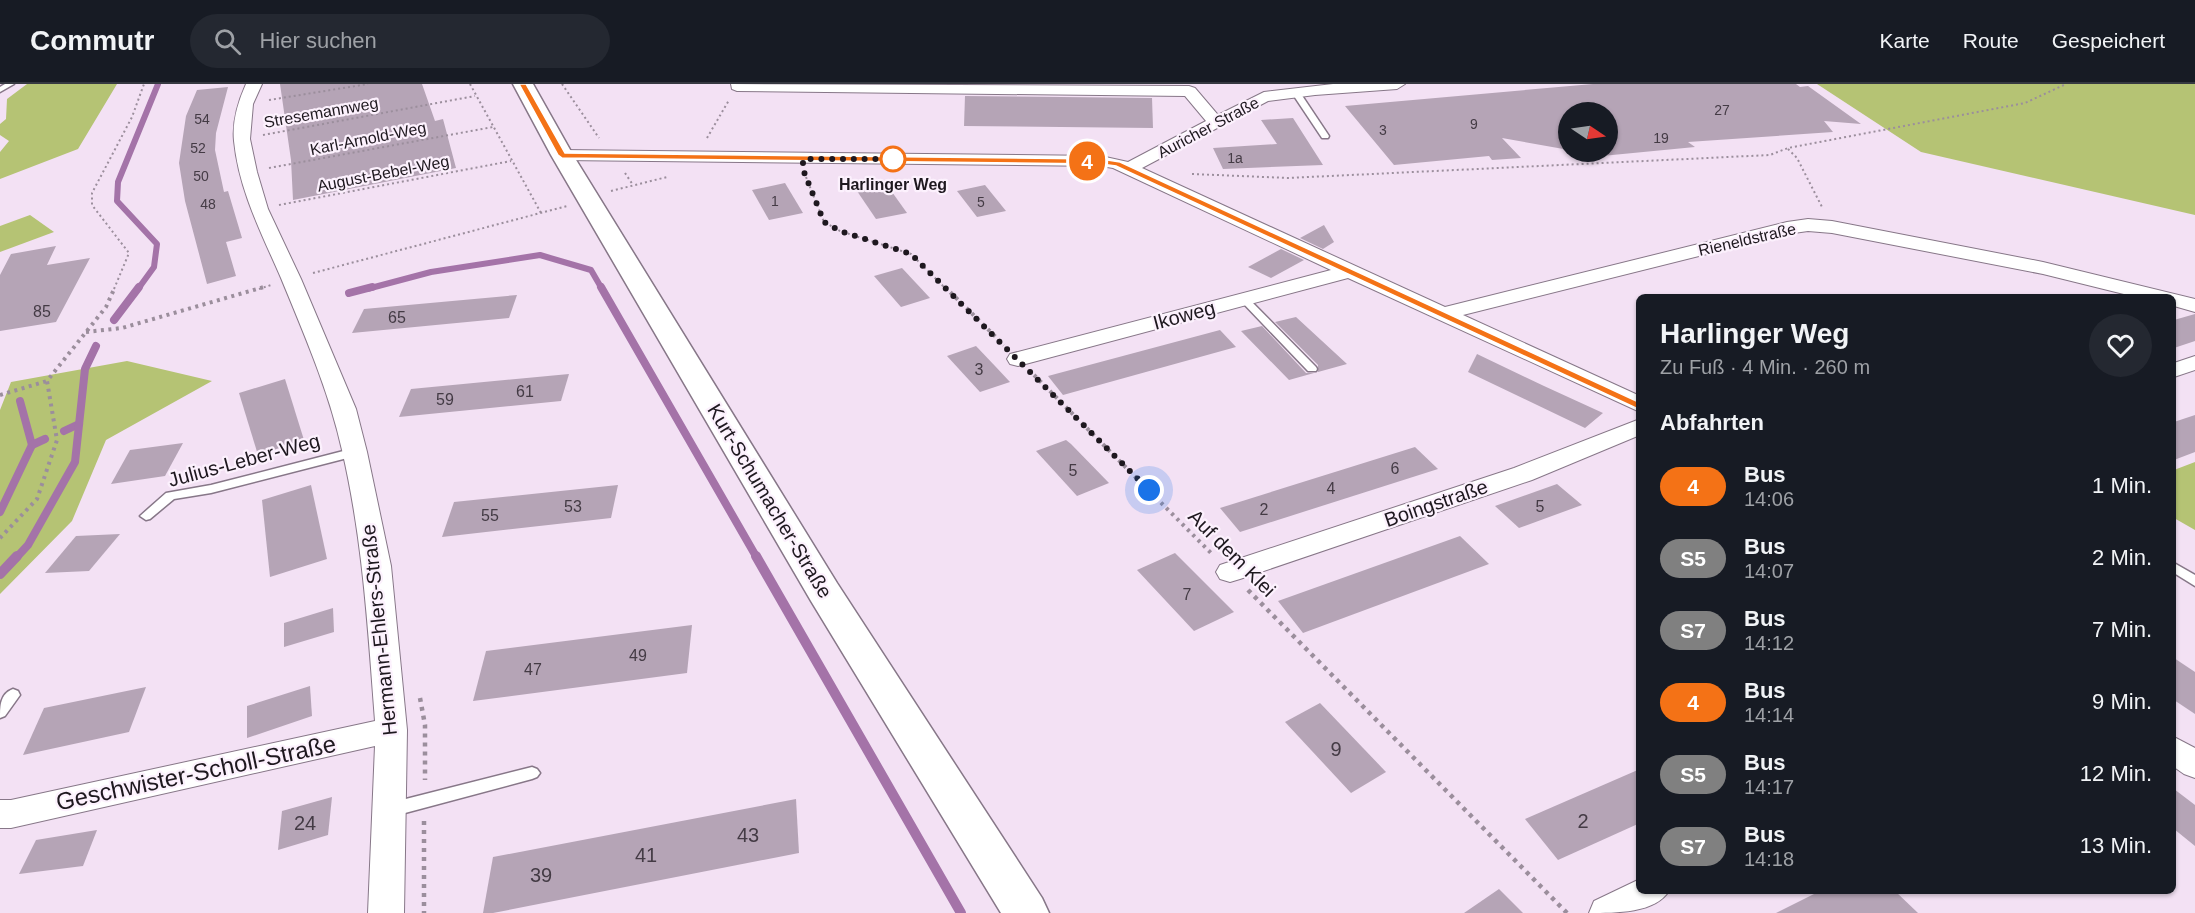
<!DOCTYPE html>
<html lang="de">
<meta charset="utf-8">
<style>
body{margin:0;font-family:Helvetica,sans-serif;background:#242831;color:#f1f3f6;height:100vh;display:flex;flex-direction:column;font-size:22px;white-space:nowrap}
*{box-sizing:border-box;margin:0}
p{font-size:20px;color:#9ea1a6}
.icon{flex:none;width:33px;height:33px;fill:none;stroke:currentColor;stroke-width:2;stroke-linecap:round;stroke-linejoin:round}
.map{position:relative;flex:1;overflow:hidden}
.side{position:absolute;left:1636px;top:210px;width:540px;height:600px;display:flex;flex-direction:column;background:#171b24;border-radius:9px;box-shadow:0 2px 4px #0004}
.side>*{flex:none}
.badge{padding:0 12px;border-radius:20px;font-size:21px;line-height:39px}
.needle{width:39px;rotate:103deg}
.tools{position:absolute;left:1558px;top:18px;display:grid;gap:12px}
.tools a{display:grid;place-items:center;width:60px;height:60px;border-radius:50%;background:#171b24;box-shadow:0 2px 4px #0004;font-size:30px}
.you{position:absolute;width:30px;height:30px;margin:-15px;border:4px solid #fff;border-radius:50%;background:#1a73e8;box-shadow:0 0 0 9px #1a73e833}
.map>.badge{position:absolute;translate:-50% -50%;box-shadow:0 0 0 3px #fff}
h2{padding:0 24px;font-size:22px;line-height:54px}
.round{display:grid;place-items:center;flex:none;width:63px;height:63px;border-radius:32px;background:#242831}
.summary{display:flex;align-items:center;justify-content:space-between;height:102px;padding:0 24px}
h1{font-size:28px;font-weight:600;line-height:45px}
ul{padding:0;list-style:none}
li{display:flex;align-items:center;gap:18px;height:72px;padding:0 24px}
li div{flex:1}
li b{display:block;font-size:22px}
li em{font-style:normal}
li .badge{min-width:66px;font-weight:700;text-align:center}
header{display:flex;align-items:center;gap:36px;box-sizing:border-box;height:84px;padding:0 30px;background:#171b24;border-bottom:2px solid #363941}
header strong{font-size:28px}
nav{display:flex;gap:33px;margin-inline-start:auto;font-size:21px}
.search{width:420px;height:54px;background:#242831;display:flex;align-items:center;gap:15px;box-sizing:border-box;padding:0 21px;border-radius:33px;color:#9ea1a6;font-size:22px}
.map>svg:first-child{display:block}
.green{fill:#b5c374}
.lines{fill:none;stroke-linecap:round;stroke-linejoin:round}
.stream-far2{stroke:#a473a8;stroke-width:6}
.stream-far1{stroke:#a473a8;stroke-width:8}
.stream{stroke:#a473a8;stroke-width:10}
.building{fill:#b5a4b6}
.lane-casing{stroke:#877788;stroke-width:3}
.street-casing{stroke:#877788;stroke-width:2}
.secondary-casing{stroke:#877788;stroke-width:3}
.path-far2{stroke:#9b8e9c;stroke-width:2;stroke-dasharray:2 3;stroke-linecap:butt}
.path-far1{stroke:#9b8e9c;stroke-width:4;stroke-dasharray:3 4.5;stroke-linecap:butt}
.path{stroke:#9b8e9c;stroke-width:4.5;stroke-dasharray:4 5;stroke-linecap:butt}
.lane{fill:#fff;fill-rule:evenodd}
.street{fill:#fff;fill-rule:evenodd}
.secondary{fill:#fff;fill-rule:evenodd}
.line{fill:#f47216;stroke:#fff;stroke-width:1.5}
.walk{stroke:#1e181f;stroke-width:6;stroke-dasharray:0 10.8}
.stop-dot{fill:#fff;stroke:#f47216;stroke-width:3}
.labels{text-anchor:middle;stroke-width:4.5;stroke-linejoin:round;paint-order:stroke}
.far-number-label{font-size:14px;fill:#443b45}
.far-street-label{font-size:16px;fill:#1e181f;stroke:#fcf1fd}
.far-stop-label{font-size:16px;font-weight:bold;fill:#1e181f;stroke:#fcf1fd}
.number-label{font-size:16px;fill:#443b45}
.street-label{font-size:20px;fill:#1e181f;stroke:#fcf1fd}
.near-number-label{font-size:20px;fill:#443b45}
.near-street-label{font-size:24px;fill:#1e181f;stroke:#fcf1fd}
</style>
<header>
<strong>Commutr</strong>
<div class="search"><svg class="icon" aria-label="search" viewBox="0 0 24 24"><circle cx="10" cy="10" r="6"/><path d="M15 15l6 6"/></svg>Hier suchen</div>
<nav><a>Karte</a><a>Route</a><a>Gespeichert</a></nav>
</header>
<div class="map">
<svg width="2195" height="829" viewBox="0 0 2195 829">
<rect width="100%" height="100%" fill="#f3e1f4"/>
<g class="green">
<polygon points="27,0 117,0 78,65 0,95 0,68 9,57 0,51 0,40 6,35 7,15"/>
<polygon points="1817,0 2195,0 2195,131 1921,68"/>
<polygon points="30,131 54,148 0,168 0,142"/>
<polygon points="127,277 212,297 106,356 72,437 0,510 0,326 11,298"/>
<polygon points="2195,378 2195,446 2174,434 2174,386"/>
</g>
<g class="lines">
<g class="stream-far2">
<polyline points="138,205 154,183 157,160 117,117 118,98 158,0"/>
<polyline points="367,205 431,188 540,171 591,186 602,205"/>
</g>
<g class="stream-far1">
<polyline points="601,203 757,474"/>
<polyline points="349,209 372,203"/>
<polyline points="114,236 139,203"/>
<polyline points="20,317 32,361"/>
<polyline points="64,347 79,340"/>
<polyline points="0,428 32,361 45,355"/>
<polyline points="16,474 28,461 75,378 85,285 96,262"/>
</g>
<g class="stream">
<polyline points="756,472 961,829"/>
<polyline points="0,490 17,472"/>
</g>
</g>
<g class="building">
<polygon points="280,0 422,0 435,37 443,35 456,84 293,116 291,76"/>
<polygon points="1593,0 1796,0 1800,3 1808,2 1861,40 1824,37 1833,48 1688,58 1695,63 1602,72 1579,68 1608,68 1608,28 1569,28 1569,66 1502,54 1521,74 1492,76 1489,72 1394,81 1345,22"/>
<polygon points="228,3 216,49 215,66 224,108 228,107 242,154 226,158 236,192 207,200 185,117 179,79 186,32 197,6"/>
<polygon points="965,12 1152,14 1153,44 964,42"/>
<polygon points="1293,34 1323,81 1223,85 1213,64 1277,60 1261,36"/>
<polygon points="785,99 803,129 769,136 752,106"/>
<polygon points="887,101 907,129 876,135 857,107"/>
<polygon points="985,101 1006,127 977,133 957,107"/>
<polygon points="1324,141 1334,158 1323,165 1300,154"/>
<polygon points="56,162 47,181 90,174 56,238 0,247 0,191 11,170"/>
<polygon points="1281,165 1304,176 1271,194 1248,183"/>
<polygon points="902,184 930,214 901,223 874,192"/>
<polygon points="517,211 509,234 352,249 364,225"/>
<polygon points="2195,230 2195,257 2174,264 2174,236"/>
<polygon points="1296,233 1347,280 1318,288 1318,281 1275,238"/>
<polygon points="1262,242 1306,289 1314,289 1289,296 1241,247"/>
<polygon points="1220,246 1236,263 1063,311 1048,292"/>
<polygon points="976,262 995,282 1010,298 980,308 947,272"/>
<polygon points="1477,270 1544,302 1603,329 1585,344 1468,288"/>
<polygon points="569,290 561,317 399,333 411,305"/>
<polygon points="285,295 304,356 258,371 239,309"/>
<polygon points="2195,331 2195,368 2174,376 2174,338"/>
<polygon points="1066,356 1071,360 1109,399 1077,412 1036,367"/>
<polygon points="183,359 165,392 111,400 130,366"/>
<polygon points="1415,363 1438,385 1240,448 1220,424"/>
<polygon points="1557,400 1582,421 1519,444 1495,422"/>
<polygon points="311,401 327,475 270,493 262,416"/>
<polygon points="618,401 611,434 442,453 454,418"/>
<polygon points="120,450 89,487 45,489 76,452"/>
<polygon points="1460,452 1489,480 1303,549 1278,517"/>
<polygon points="1175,469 1234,528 1194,547 1137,486"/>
<polygon points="333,524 334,548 284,563 284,539"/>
<polygon points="692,541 687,589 473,617 486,567"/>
<polygon points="2174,574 2195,588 2195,630 2174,616"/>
<polygon points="310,602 312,632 247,654 247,622"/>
<polygon points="146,603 129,648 23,671 44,624"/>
<polygon points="1320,619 1386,688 1351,709 1285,638"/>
<polygon points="1640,685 1640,739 1558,776 1525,735"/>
<polygon points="2174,705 2195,721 2195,762 2174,745"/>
<polygon points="332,713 328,751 278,766 282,727"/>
<polygon points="796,715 799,769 493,829 483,829 493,773"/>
<polygon points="97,746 83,782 19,790 36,756"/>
<polygon points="1499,805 1523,829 1464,829"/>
<polygon points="1820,807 1895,807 1918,829 1776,829"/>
</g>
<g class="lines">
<defs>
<g id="lane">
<polygon points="5,0 14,0 0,8 0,3"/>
<polygon points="1293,7 1299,7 1329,52 1328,54 1322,54 1292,9"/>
<polygon points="1244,212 1247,213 1316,283 1317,285 1316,287 1308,287 1241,217 1239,215"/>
<polygon points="355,364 359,365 361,368 359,371 211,409 174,415 150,435 146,436 140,432 166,409 211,401"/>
<polygon points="2174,479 2195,491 2195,502 2174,489"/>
<path d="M13 605 18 607 20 611 5 632 0 634C0 622 0 610 13 605Z"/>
<polygon points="532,683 537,685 540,689 537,693 532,695 390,733 384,731 382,726 384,721 390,719"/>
</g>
<g id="street">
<path d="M246 0H262L253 20 250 55 257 88 268 125 301 195 356 325 367 368 391 482 407 646 404 829H368L375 662 11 744H0V716H11L375 637C368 546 363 456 342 366 329 307 304 250 281 194 262 150 239 107 234 57 232 37 238 18 246 0Z"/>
<polygon points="731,0 1189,2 1195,4 1218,31 1264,8 1333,0 1405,0 1397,5 1315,11 1268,17 1142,84 1445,223 1787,138 1808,135 1832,137 2043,178 2195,215 2195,228 2174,222 2174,213 2136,213 2043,190 1832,149 1808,147 1787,150 1463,231 1640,312 1640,328 1348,194 1018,282 1010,280 1007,275 1010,270 1331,186 1113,84 1101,82 562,76 556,75 553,71 556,67 562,66 1101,72 1128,78 1206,37 1185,12 737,7 732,5"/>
<polygon points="2195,272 2195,286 2174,293 2174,279"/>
<polygon points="1640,335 1640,351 1532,396 1240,495 1230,498 1220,495 1216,488 1220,481 1514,384"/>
<polygon points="2174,653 2195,664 2195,694 2184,690 2174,683"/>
<path d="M1640 795V807H1669C1655 829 1617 829 1589 829L1594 817Z"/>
</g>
<polygon id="secondary" points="513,0 533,0 573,71 837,499 1042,814 1049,829 1001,829 811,517 551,71"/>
</defs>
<use href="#lane" class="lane-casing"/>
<use href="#street" class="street-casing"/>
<use href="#secondary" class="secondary-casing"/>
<g class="path-far2">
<polyline points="470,0 541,129"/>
<polyline points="562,0 599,54"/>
<polyline points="269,16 368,0"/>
<polyline points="263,51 475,12"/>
<polyline points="707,54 729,16"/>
<polyline points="1788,65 1797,74 1822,123"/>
<polyline points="269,84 493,43"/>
<polyline points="625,89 633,101"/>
<polyline points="1192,90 1288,94 1770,71 1788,64 2025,19 2066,0"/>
<polyline points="806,93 824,138 840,147 911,170 946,205"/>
<polyline points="611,107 667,93"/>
<polyline points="279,121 511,77"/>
<polyline points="313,189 567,122"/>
<polyline points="114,205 129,169 92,121 92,109 132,33 144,0"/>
<polyline points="259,205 271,201"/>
</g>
<g class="path-far1">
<polyline points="945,203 1004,261"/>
<polyline points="86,248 122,244 264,203"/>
<polyline points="1034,291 1213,471"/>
<polyline points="0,311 47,297"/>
<polyline points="0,454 37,415 57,356 47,297 106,223 115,203"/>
</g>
<g class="path">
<polyline points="1248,506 1567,829"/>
<polyline points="420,614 425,641 425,696"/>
<polyline points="424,737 424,829"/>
</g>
<use href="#lane" class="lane"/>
<use href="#street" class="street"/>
<use href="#secondary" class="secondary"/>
</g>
<polygon class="line" points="519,0 526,0 565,69 1101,75 1120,78 1645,321 1640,325 1636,324 1116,82 1101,80 562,74 558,71"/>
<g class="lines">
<polyline class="walk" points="893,75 895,75 804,75 802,83 824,138 840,147 911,170 1149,406"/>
</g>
<circle class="stop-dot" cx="893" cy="75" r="12"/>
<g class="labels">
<g class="far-number-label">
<text x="1722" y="31">27</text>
<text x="202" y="40">54</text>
<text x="1474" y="45">9</text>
<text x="1383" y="51">3</text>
<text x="1661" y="59">19</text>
<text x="198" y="69">52</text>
<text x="1235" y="79">1a</text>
<text x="201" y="97">50</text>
<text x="775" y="122">1</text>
<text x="981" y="123">5</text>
<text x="208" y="125">48</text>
</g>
<g class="far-street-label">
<text transform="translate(321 28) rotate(-10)" y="6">Stresemannweg</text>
<text transform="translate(1208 43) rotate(-28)" y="6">Auricher Straße</text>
<text transform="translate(368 54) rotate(-11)" y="6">Karl-Arnold-Weg</text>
<text transform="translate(383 89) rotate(-11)" y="6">August-Bebel-Weg</text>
<text transform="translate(1747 155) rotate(-13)" y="6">Rieneldstraße</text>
</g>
<g class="far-stop-label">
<text x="893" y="106">Harlinger Weg</text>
</g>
<g class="number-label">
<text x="42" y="233">85</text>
<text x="397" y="239">65</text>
<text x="979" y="291">3</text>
<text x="525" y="313">61</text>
<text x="445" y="321">59</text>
<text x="1395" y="390">6</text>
<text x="1073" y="392">5</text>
<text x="1331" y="410">4</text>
<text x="573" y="428">53</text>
<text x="1540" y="428">5</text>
<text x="1264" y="431">2</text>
<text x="490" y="437">55</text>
<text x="1187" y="516">7</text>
<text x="638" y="577">49</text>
<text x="533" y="591">47</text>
</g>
<g class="street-label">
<text transform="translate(1184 231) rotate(-15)" y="7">Ikoweg</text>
<text transform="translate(244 376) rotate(-15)" y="7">Julius-Leber-Weg</text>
<text transform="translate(770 417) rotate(59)" y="7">Kurt-Schumacher-Straße</text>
<text transform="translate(1436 419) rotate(-19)" y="7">Boingstraße</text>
<text transform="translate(1232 469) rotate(45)" y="7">Auf dem Klei</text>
<text transform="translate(379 546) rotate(-96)" y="7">Hermann-Ehlers-Straße</text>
</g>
<g class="near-number-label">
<text x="1336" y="672">9</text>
<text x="1583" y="744">2</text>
<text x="305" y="746">24</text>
<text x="748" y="758">43</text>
<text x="646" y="778">41</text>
<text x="541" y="798">39</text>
</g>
<g class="near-street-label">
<text transform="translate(196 689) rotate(-12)" y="8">Geschwister-Scholl-Straße</text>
</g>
</g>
</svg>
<div class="tools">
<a><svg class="needle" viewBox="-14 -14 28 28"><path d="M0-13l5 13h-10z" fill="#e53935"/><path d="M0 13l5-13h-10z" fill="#9ea1a6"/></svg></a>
</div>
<div class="you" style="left:1149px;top:406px"></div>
<b class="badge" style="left:1087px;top:77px;background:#f47216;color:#fff">4</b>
<section class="side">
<div class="summary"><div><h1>Harlinger Weg</h1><p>Zu Fuß · 4 Min. · 260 m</p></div><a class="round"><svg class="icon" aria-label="heart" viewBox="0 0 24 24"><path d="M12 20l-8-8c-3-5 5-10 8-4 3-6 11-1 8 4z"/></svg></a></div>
<h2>Abfahrten</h2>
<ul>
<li><span class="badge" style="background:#f47216;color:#fff">4</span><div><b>Bus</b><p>14:06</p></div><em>1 Min.</em></li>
<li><span class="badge" style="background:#808080;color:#fff">S5</span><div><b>Bus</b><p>14:07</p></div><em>2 Min.</em></li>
<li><span class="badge" style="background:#808080;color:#fff">S7</span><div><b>Bus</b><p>14:12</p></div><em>7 Min.</em></li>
<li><span class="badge" style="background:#f47216;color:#fff">4</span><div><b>Bus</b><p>14:14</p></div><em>9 Min.</em></li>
<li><span class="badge" style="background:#808080;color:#fff">S5</span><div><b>Bus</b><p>14:17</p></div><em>12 Min.</em></li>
<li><span class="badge" style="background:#808080;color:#fff">S7</span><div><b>Bus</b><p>14:18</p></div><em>13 Min.</em></li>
</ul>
</section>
</div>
